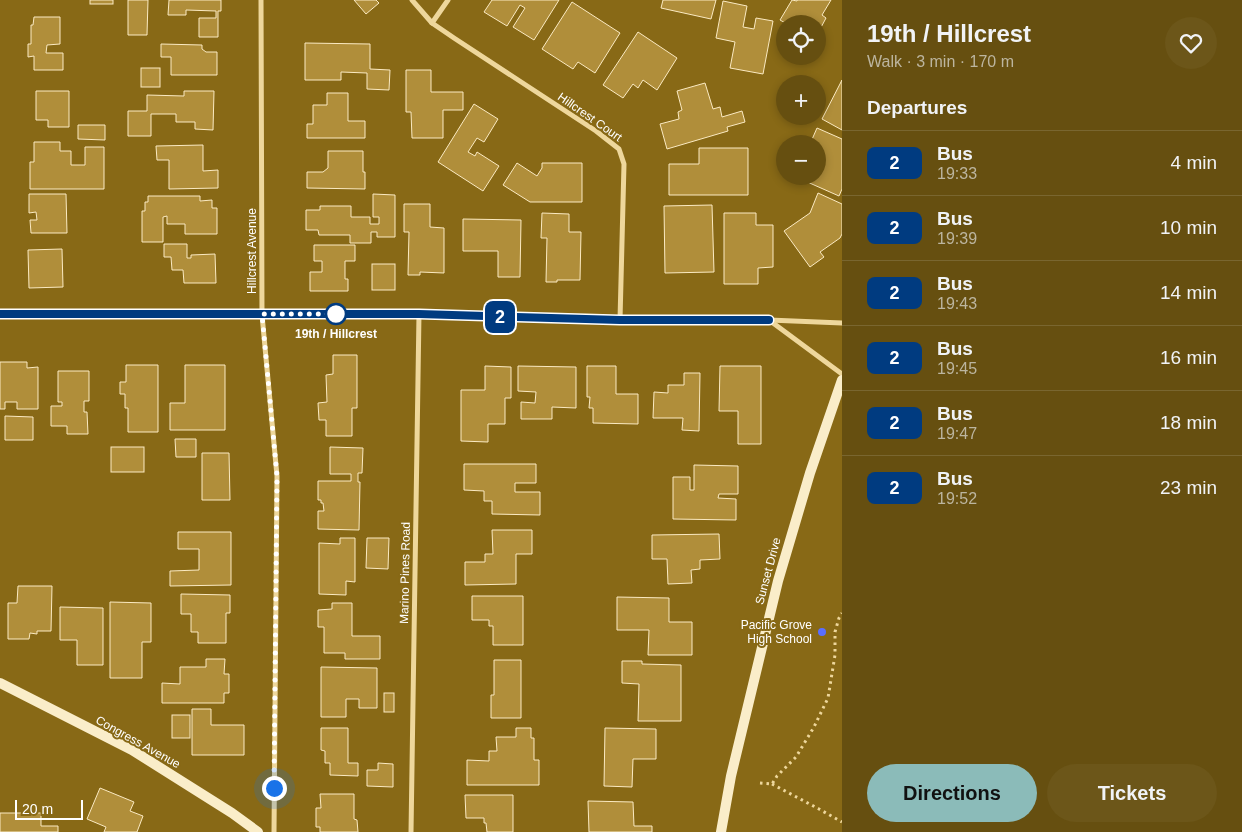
<!DOCTYPE html>
<meta charset="utf-8">
<style>
body{margin:0;font-family:Helvetica,sans-serif;background:#6c5619;color:#f1f3f6;height:100vh;display:flex;flex-direction:column;font-size:19px;white-space:nowrap}
*{box-sizing:border-box;margin:0}
p{font-size:16px;color:#bcb59f}
.icon{flex:none;width:28px;height:28px;fill:none;stroke:currentColor;stroke-width:2;stroke-linecap:round;stroke-linejoin:round}
.map{position:relative;flex:1;overflow:hidden}
.sheet{display:flex;flex-direction:column;background:#664f10;width:400px}
.sheet>*{flex:none}
.badge{padding:0 10px;border-radius:8px;font-size:18px;line-height:32px}
.buttons{position:absolute;left:776px;top:15px;display:grid;gap:10px}
.buttons a{display:grid;place-items:center;width:50px;height:50px;border-radius:50%;background:#664f10;box-shadow:0 2px 8px #0003;font-size:25px}
.scale{position:absolute;left:15px;bottom:12px;width:68px;box-sizing:border-box;padding-left:5px;border:2px solid #fff;border-top:0;font-size:14px;line-height:18px;white-space:nowrap;color:#fff;-webkit-text-stroke:4px #886916;paint-order:stroke}
.you{position:absolute;width:25px;height:25px;margin:-12px;border:4px solid #fff;border-radius:50%;background:#1a73e8;box-shadow:0 0 0 8px #1a73e833}
.map>.badge{position:absolute;translate:-50% -50%;box-shadow:0 0 0 2px #fff}
h2{padding:0 25px;font-size:19px;line-height:45px}
.round{display:grid;place-items:center;flex:none;width:52px;height:52px;border-radius:26px;background:#6c5619}
.overview{display:flex;align-items:center;justify-content:space-between;height:85px;padding:0 25px}
h1{font-size:24px;font-weight:600;line-height:38px}
.primary-button{display:flex;gap:10px;margin-top:auto;padding:10px 25px}
.primary-button a{flex:1;height:58px;border-radius:30px;background:#8bbbb9;color:#111;font-size:20px;font-weight:600;line-height:58px;text-align:center}
.primary-button a+a{background:#6c5619;color:#f1f3f6}
ul{padding:0;list-style:none}
li{display:flex;align-items:center;gap:15px;height:65px;padding:0 25px;border-top:1px solid #796630}
li div{flex:1}
li b{display:block;font-size:19px}
li em{font-style:normal}
li .badge{min-width:55px;font-weight:700;text-align:center}
main{display:flex;flex:1;min-height:0}
.map>svg:first-child{display:block}
.building{fill:#b08e3a;stroke:#fbeac2}
.lines{fill:none;stroke-linecap:round;stroke-linejoin:round}
.path{stroke:#eed79c;stroke-width:3;stroke-dasharray:2.5 4;stroke-linecap:butt}
.street{stroke:#eed79c;stroke-width:5}
.secondary{stroke:#faedc9;stroke-width:10}
.line-casing{stroke:#fff;stroke-width:11}
.line{stroke:#003b80;stroke-width:8}
.walk{stroke:#fff;stroke-width:5;stroke-dasharray:0 9}
.stop-dot{fill:#fff;stroke:#003b80;stroke-width:2.5}
.poi-dot{fill:#5a6eff;stroke:#886916;stroke-width:2}
.labels{text-anchor:middle;stroke-width:4;stroke-linejoin:round;paint-order:stroke}
.street-label{font-size:12px;fill:#fff;stroke:#886916}
.stop-label{font-size:12px;font-weight:bold;fill:#fff;stroke:#886916}
.poi-label{font-size:12px;fill:#fff;stroke:#886916;text-anchor:end}
</style>
<main>
<div class="map">
<svg width="842" height="832" viewBox="0 0 842 832">
<rect width="100%" height="100%" fill="#886916"/>
<g class="building">
<rect x="90" y="0" width="23" height="4"/>
<polygon points="128,0 148,0 147,35 128,35"/>
<polygon points="169,0 221,0 221,11 218,11 218,37 199,37 199,18 216,18 216,11 186,10 186,15 168,15"/>
<polygon points="354,0 376,0 379,3 366,14"/>
<polygon points="492,0 559,0 534,40 513,27 525,8 520,5 507,26 484,12"/>
<polygon points="663,0 716,0 711,19 661,8"/>
<polygon points="792,0 797,1 797,0 831,0 822,15 826,18 818,33 818,24 787,24 780,20"/>
<polygon points="723,1 747,6 743,27 754,29 756,18 773,21 763,74 730,68 735,42 716,38"/>
<polygon points="572,2 620,33 595,73 578,62 573,69 542,49"/>
<polygon points="34,17 60,17 60,44 47,45 46,53 63,53 63,70 34,70 34,56 28,57 28,44 31,44 31,25 33,25"/>
<polygon points="638,32 677,58 657,90 643,80 638,88 633,84 623,98 603,85"/>
<polygon points="305,43 370,44 370,69 390,70 389,90 367,89 367,73 341,72 341,80 305,80"/>
<polygon points="161,44 202,45 202,49 206,52 217,52 217,75 171,75 171,57 161,57"/>
<rect x="141" y="68" width="19" height="19"/>
<polygon points="406,70 431,70 431,92 463,92 463,110 443,110 443,138 412,138 411,112 406,112"/>
<polygon points="842,80 842,130 822,119"/>
<polygon points="705,83 713,109 720,107 722,117 742,111 745,122 727,127 728,131 667,149 660,124 679,119 678,112 682,110 677,91"/>
<polygon points="36,91 69,91 69,127 48,127 48,120 36,120"/>
<polygon points="184,91 214,91 213,130 195,129 195,122 176,122 176,114 151,114 151,136 128,136 128,111 147,111 147,95 184,96"/>
<polygon points="327,93 348,93 348,121 365,121 365,138 307,138 307,124 313,124 313,105 327,105"/>
<polygon points="474,104 498,119 484,142 477,138 468,152 475,156 477,152 499,166 483,191 438,162"/>
<polygon points="78,125 105,125 105,140 78,139"/>
<polygon points="817,128 842,139 842,189 839,196 796,177 818,176 818,144 810,144"/>
<polygon points="34,142 60,142 60,151 71,151 71,165 85,165 85,147 104,147 104,189 30,189 30,162 34,162"/>
<polygon points="203,145 203,171 218,170 218,188 169,189 169,160 157,160 156,146"/>
<polygon points="699,148 748,148 748,195 669,195 669,164 699,164"/>
<polygon points="328,151 363,151 363,172 365,172 365,189 307,188 307,172 323,172 328,168"/>
<polygon points="517,163 537,176 542,168 542,163 582,163 582,202 530,202 503,185"/>
<polygon points="818,193 842,204 842,234 840,238 820,252 824,257 810,267 784,231 810,213"/>
<polygon points="29,194 66,194 67,233 31,233 30,220 37,220 36,212 29,213"/>
<polygon points="373,194 395,195 395,237 377,237 377,232 371,232 371,243 350,243 350,235 319,235 318,230 306,230 306,210 320,210 320,206 351,206 351,217 370,217 370,224 379,224 379,217 373,217"/>
<polygon points="148,196 200,196 200,201 212,200 212,208 217,208 217,234 185,234 185,224 167,224 167,216 163,217 163,242 142,242 142,211 145,211 145,202 148,202"/>
<polygon points="404,204 430,204 430,227 444,228 444,273 420,272 420,275 408,275 409,232 404,232"/>
<polygon points="712,205 714,272 665,273 664,206"/>
<polygon points="542,213 569,214 569,232 581,232 580,280 557,280 557,282 546,282 547,238 541,238"/>
<polygon points="724,213 756,213 756,225 773,225 773,267 758,268 758,284 724,284"/>
<polygon points="463,219 521,220 520,277 498,277 498,251 463,251"/>
<polygon points="164,244 187,244 187,258 191,258 191,255 215,254 216,283 184,283 183,270 172,270 171,257 164,257"/>
<polygon points="314,245 355,245 355,261 345,261 345,279 348,279 348,291 310,291 310,272 322,272 322,261 314,261"/>
<polygon points="62,249 63,287 29,288 28,250"/>
<rect x="372" y="264" width="23" height="26"/>
<polygon points="333,355 357,355 357,408 352,408 352,436 326,436 326,420 319,420 318,403 327,402 326,375 333,374"/>
<polygon points="0,362 27,362 27,368 38,367 38,409 17,409 17,402 5,402 5,409 0,409"/>
<polygon points="126,365 158,365 158,432 128,432 128,408 125,408 125,394 120,394 120,382 126,382"/>
<polygon points="185,365 225,365 225,430 170,430 170,403 185,403"/>
<polygon points="485,366 511,367 511,398 505,398 505,424 488,424 488,442 461,441 461,390 485,390"/>
<polygon points="518,366 576,367 576,408 552,407 552,419 521,419 521,402 535,403 536,392 518,391"/>
<polygon points="587,366 616,366 616,394 638,394 638,424 593,423 593,408 589,408 590,397 587,397"/>
<polygon points="720,366 761,366 761,444 738,444 738,411 719,411"/>
<polygon points="58,371 89,371 89,401 84,401 84,412 87,412 88,434 67,434 67,426 51,426 51,406 62,406 62,402 58,402"/>
<polygon points="684,373 700,373 699,431 682,430 683,418 653,418 654,392 668,393 668,385 684,385"/>
<polygon points="5,416 33,417 33,440 5,440"/>
<polygon points="175,439 196,439 196,457 176,457"/>
<rect x="111" y="447" width="33" height="25"/>
<polygon points="330,447 363,448 362,473 358,473 358,482 360,482 359,530 318,529 318,511 324,511 323,503 321,503 321,500 318,500 318,481 351,481 351,474 330,474"/>
<polygon points="202,453 229,453 230,500 202,500"/>
<polygon points="464,464 536,464 536,483 515,483 515,492 540,492 540,515 492,514 492,501 484,501 484,491 464,490"/>
<polygon points="694,465 738,466 738,494 719,494 718,498 736,499 736,520 673,519 673,477 690,477 690,490 694,490"/>
<polygon points="492,530 532,530 532,554 516,554 516,584 465,585 465,562 485,562 485,554 493,554"/>
<polygon points="178,532 231,532 231,585 170,586 170,571 199,570 199,549 178,549"/>
<polygon points="719,534 720,559 700,560 700,569 691,570 692,583 668,584 667,559 652,559 652,535"/>
<polygon points="340,538 355,538 355,582 346,581 346,595 319,594 319,543 340,544"/>
<polygon points="367,538 389,538 388,569 366,568"/>
<polygon points="18,586 52,586 51,631 37,631 37,634 30,633 29,639 8,639 8,603 17,603"/>
<polygon points="181,594 230,595 230,613 226,613 226,643 198,643 198,632 191,632 191,614 181,614"/>
<polygon points="472,596 523,596 523,645 493,645 493,626 489,626 489,620 472,620"/>
<polygon points="617,597 669,598 669,622 692,622 692,655 648,655 649,630 617,630"/>
<polygon points="110,602 151,603 151,642 142,642 142,678 110,678"/>
<polygon points="332,603 352,603 352,636 380,636 380,659 345,659 345,653 324,653 324,627 318,627 318,610 332,609"/>
<polygon points="60,607 103,608 103,665 77,665 77,640 60,640"/>
<polygon points="206,659 225,659 224,674 229,674 229,693 224,693 224,703 162,703 162,683 180,684 180,667 206,667"/>
<polygon points="494,660 521,660 521,718 491,718 491,695 494,695"/>
<polygon points="622,661 642,661 642,664 681,665 681,721 638,721 639,684 622,683"/>
<polygon points="321,667 377,668 377,708 359,708 359,699 346,699 346,717 321,717"/>
<rect x="384" y="693" width="10" height="19"/>
<polygon points="192,709 211,709 211,725 244,725 244,755 192,755"/>
<rect x="172" y="715" width="18" height="23"/>
<polygon points="321,728 348,728 348,763 358,763 358,776 330,775 330,763 325,763 325,751 321,750"/>
<polygon points="516,728 531,728 531,738 534,738 534,760 539,760 539,785 467,785 467,760 489,761 489,751 497,751 496,737 516,737"/>
<polygon points="605,728 656,729 656,759 633,759 632,787 604,786"/>
<polygon points="378,763 393,764 393,787 367,786 367,770 378,770"/>
<polygon points="100,788 134,802 130,811 143,816 137,832 104,832 106,827 87,819"/>
<polygon points="320,794 354,794 354,819 357,820 358,832 320,832 320,827 316,827 316,808 321,808"/>
<polygon points="465,795 513,795 513,832 487,832 486,823 484,823 484,818 466,818"/>
<polygon points="588,801 633,802 634,826 652,826 652,832 589,832"/>
<polygon points="0,813 41,813 41,826 58,826 58,832 0,832"/>
</g>
<g class="lines">
<g class="path">
<polyline points="760,783 772,784 777,776 796,757 814,727 828,698 835,655 835,632 839,618 842,613"/>
<polyline points="772,784 819,809 842,822"/>
</g>
<g class="street">
<polyline points="261,0 262,315 277,476 274,832"/>
<polyline points="412,0 432,23 454,38 596,131 619,149 624,164 620,320"/>
<polyline points="432,23 448,0"/>
<polyline points="0,314 419,314 620,320 769,320 842,323"/>
<polyline points="769,320 842,374"/>
<polyline points="411,832 419,314"/>
</g>
<g class="secondary">
<polyline points="0,683 132,750 232,813 258,832"/>
<polyline points="721,832 731,776 778,581 810,473 842,380"/>
</g>
</g>
<g class="lines">
<defs>
<polyline id="line" points="0,314 419,314 620,320 769,320"/>
</defs>
<use href="#line" class="line-casing"/>
<use href="#line" class="line"/>
<polyline class="walk" points="274,788 277,476 262,314 340,314 336,314"/>
</g>
<circle class="stop-dot" cx="336" cy="314" r="10"/>
<circle class="poi-dot" cx="822" cy="632" r="5"/>
<g class="labels">
<g class="street-label">
<text transform="translate(590 117) rotate(35)" y="4">Hillcrest Court</text>
<text transform="translate(252 251) rotate(-90)" y="4">Hillcrest Avenue</text>
<text transform="translate(768 571) rotate(-75)" y="4">Sunset Drive</text>
<text transform="translate(405 573) rotate(-89)" y="4">Marino Pines Road</text>
<text transform="translate(138 742) rotate(29)" y="4">Congress Avenue</text>
</g>
<g class="stop-label">
<text x="336" y="338">19th / Hillcrest</text>
</g>
<g class="poi-label">
<text x="812" y="629">Pacific Grove<tspan x="812" dy="14">High School</tspan></text>
</g>
</g>
</svg>
<div class="buttons">
<a><svg class="icon" aria-label="locate" viewBox="0 0 24 24"><circle cx="12" cy="12" r="6"/><path d="M12 2v4M12 18v4M2 12h4M18 12h4"/></svg></a>
<a>+</a>
<a>−</a>
</div>
<div class="scale">20 m</div>
<div class="you" style="left:274px;top:788px"></div>
<b class="badge" style="left:500px;top:317px;background:#003b80;color:#fff">2</b>
</div>
<section class="sheet">
<div class="overview"><div><h1>19th / Hillcrest</h1><p>Walk · 3 min · 170 m</p></div><a class="round"><svg class="icon" aria-label="heart" viewBox="0 0 24 24"><path d="M12 20l-8-8c-3-5 5-10 8-4 3-6 11-1 8 4z"/></svg></a></div>
<h2>Departures</h2>
<ul>
<li><span class="badge" style="background:#003b80;color:#fff">2</span><div><b>Bus</b><p>19:33</p></div><em>4 min</em></li>
<li><span class="badge" style="background:#003b80;color:#fff">2</span><div><b>Bus</b><p>19:39</p></div><em>10 min</em></li>
<li><span class="badge" style="background:#003b80;color:#fff">2</span><div><b>Bus</b><p>19:43</p></div><em>14 min</em></li>
<li><span class="badge" style="background:#003b80;color:#fff">2</span><div><b>Bus</b><p>19:45</p></div><em>16 min</em></li>
<li><span class="badge" style="background:#003b80;color:#fff">2</span><div><b>Bus</b><p>19:47</p></div><em>18 min</em></li>
<li><span class="badge" style="background:#003b80;color:#fff">2</span><div><b>Bus</b><p>19:52</p></div><em>23 min</em></li>
</ul>
<div class="primary-button"><a>Directions</a><a>Tickets</a></div>
</section>
</main>
